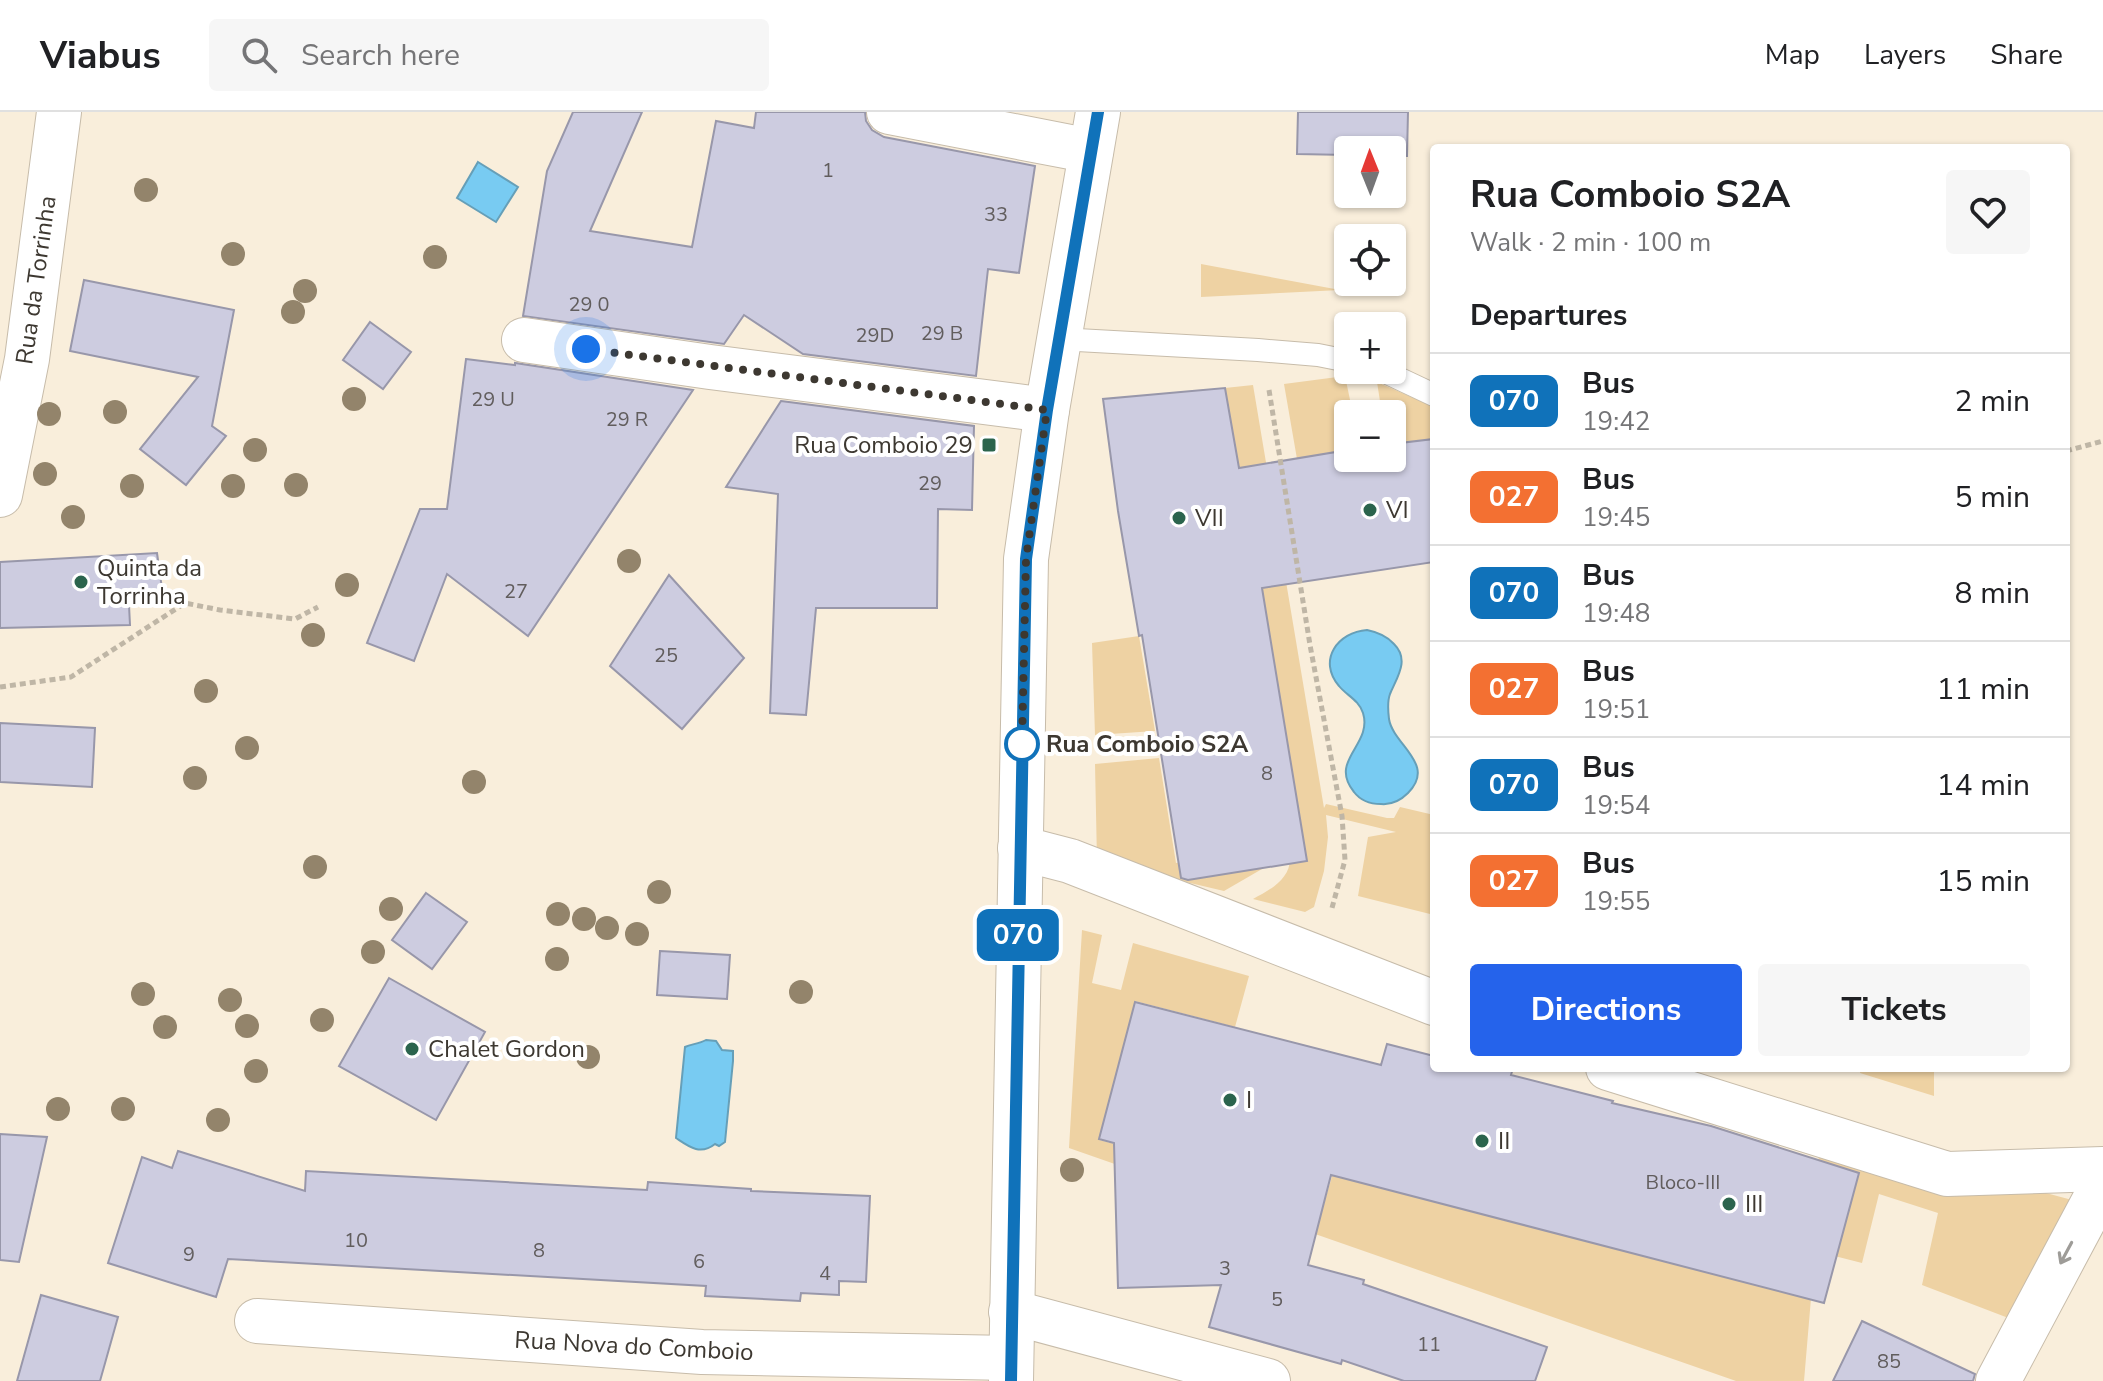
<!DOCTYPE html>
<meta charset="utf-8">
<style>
body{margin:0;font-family:"Nunito Sans",sans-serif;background:#f6f6f6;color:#202124;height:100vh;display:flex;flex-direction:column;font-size:30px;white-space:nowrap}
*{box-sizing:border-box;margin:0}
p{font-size:26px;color:#757577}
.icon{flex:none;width:44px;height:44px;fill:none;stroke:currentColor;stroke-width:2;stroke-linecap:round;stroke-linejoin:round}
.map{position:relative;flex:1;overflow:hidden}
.sheet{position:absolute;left:1430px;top:32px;width:640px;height:928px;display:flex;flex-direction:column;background:#fff;border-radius:8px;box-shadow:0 2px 6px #0004}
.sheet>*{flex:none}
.badge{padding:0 16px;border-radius:12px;font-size:28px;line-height:52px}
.needle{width:52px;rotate:359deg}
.fabs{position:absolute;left:1334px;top:24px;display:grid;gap:16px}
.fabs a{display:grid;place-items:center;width:72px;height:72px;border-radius:8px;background:#fff;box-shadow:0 2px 6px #0004;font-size:40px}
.you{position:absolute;width:40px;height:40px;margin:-20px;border:6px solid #fff;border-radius:50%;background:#1a73e8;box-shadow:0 0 0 12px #1a73e833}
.map>.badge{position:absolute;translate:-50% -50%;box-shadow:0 0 0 4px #fff}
h2{padding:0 40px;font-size:30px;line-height:72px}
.round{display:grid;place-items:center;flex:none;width:84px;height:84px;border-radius:8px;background:#f6f6f6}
.head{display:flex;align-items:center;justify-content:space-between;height:136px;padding:0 40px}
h1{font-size:38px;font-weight:700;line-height:60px}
.primary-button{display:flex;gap:16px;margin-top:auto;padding:16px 40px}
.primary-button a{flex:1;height:92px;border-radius:8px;background:#2563eb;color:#fff;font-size:32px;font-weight:700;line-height:92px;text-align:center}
.primary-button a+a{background:#f6f6f6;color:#202124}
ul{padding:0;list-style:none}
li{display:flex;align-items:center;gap:24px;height:96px;padding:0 40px;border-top:2px solid #e0e0e0}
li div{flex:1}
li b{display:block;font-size:30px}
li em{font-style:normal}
li .badge{min-width:88px;font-weight:700;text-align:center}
header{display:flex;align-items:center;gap:48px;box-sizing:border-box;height:112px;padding:0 40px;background:#fff;border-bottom:2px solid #e0e0e0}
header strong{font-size:38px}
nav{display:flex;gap:44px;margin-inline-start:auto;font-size:28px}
.search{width:560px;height:72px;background:#f6f6f6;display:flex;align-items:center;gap:20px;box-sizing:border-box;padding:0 28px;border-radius:8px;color:#757577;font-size:30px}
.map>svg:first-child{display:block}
.green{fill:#eed2a3}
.water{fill:#78cbf2;stroke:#669fb8;stroke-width:2}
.building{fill:#cdcce0;stroke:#9897aa;stroke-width:2}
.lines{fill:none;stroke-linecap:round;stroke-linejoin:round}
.lane-casing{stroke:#c7bcaa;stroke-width:24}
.street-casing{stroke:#c7bcaa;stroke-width:46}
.path{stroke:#bfb6a6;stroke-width:5;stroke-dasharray:6 4;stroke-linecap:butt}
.lane{stroke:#fff;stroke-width:22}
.street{stroke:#fff;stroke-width:44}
.tree{fill:#93846b}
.oneway{stroke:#9e9c98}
.line-casing{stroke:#fff;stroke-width:18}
.line{stroke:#1072ba;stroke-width:12}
.walk{stroke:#3d3831;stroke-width:8;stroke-dasharray:0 14.4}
.poi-dot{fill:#2b644d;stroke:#fff;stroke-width:3}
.stop-dot{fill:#fff;stroke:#1072ba;stroke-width:4}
.labels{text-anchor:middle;stroke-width:8;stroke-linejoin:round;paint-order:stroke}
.number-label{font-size:20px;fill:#615d5d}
.street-label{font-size:24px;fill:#3d3831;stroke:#fff}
.poi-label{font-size:24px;fill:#3d3831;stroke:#fff;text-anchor:start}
.stop-label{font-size:24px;font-weight:bold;fill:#3d3831;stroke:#fff;text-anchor:start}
</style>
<header>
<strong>Viabus</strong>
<div class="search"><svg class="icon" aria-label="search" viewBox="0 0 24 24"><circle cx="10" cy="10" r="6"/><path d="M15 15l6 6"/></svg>Search here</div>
<nav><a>Map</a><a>Layers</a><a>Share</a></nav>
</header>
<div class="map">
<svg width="2103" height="1269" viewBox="0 0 2103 1269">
<rect width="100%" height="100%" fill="#f9eedb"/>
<g class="green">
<polygon points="1201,152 1340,178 1201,185"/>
<polygon points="1345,264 1353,302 1348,302 1348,338 1297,347 1284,272"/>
<polygon points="1377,270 1434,295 1434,327 1392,332 1392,302 1382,302"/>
<path d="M1253 273 1324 696 1326 692 1387 706H1394L1400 695 1434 703V803L1358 784 1368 725 1396 720 1326 703 1328 725 1324 759 1314 795 1305 800 1253 787C1270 778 1291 767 1290 745L1304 742 1225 276Z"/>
<polygon points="1139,524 1155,619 1095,623 1092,531"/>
<polygon points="1159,646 1176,751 1265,736 1268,746 1262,757 1224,779 1097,749 1095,652"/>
<polygon points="1082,818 1102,823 1092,871 1121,878 1133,831 1249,864 1235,915 1135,889 1099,1028 1326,1085 1333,1061 1786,1177 1825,1021 2072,1088 2011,1207 1922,1173 1938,1101 1879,1082 1862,1151 1815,1139 1804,1269 1736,1269 1069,1036"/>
<polygon points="1861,956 1934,956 1934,984 1860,961"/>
</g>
<g class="water">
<polygon points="478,50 518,75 496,110 457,86"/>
<path d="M1367 518C1377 520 1387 524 1394 532 1410 548 1397 565 1390 582 1387 590 1388 599 1389 607 1393 633 1437 652 1408 681 1400 689 1392 693 1381 692 1370 692 1360 688 1354 680 1328 648 1373 633 1363 601 1359 588 1346 583 1339 574 1317 548 1338 520 1367 518Z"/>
<path d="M706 928 716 929 722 938 733 939V949L725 1030 719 1034 715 1032C700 1044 688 1034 676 1026L685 935C691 932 699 932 706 928Z"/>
</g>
<g class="building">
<polygon points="573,0 642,0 590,119 692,135 716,9 754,16 756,0 865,0 866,9 872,18 884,25 1035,54 1019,161 988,157 976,264 803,242 744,203 724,232 523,204 547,59"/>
<polygon points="1298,0 1408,0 1407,44 1392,44 1392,38 1348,38 1348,43 1297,42"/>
<polygon points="84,168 234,198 212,314 226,324 186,373 140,337 198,265 70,239"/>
<polygon points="370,210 411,240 383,277 343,248"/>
<polygon points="466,247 515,253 515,251 693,278 528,524 447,462 414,549 367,531 420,397 447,397"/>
<polygon points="1225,276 1239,356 1348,338 1348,346 1392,346 1392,332 1434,327 1434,450 1262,476 1307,749 1188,768 1181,766 1142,523 1139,524 1118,399 1103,287"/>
<polygon points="781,289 974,314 972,398 938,397 937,496 816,496 806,603 770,601 778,382 726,375"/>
<polygon points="157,441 164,491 129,493 130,513 0,516 0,450"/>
<polygon points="669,463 744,546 682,617 610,554"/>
<polygon points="0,611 95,616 92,675 0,670"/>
<polygon points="426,781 467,810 432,857 392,828"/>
<polygon points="660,839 730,843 727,887 657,883"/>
<polygon points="389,866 485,920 436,1008 339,954"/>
<polygon points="1135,890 1381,953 1387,932 1434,944 1434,956 1513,956 1511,963 1613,989 1612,991 1711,1014 1859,1061 1824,1191 1331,1063 1308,1153 1364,1168 1363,1172 1547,1235 1535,1269 1404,1269 1342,1248 1341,1252 1209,1215 1221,1173 1118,1176 1114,1031 1099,1027"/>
<polygon points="0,1022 47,1025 19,1150 0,1148"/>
<polygon points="178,1039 305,1079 306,1059 647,1078 648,1070 751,1077 751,1079 870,1084 866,1170 839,1169 839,1183 801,1181 800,1189 705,1184 706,1174 228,1147 216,1185 108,1151 142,1045 172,1056"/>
<polygon points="41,1183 118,1205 100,1269 17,1269"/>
<polygon points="1862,1209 1975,1262 1973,1269 1833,1269"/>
</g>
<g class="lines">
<defs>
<g id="lane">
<polyline points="1059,227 1258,238 1318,243 1348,249"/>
<polyline points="1381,258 1434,283"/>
</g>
<g id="street">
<polyline points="889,0 1091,39"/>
<polyline points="524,228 710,255 1047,298"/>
<polyline points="0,383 27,247 59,0"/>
<polyline points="1020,736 1070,749 1434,891"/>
<polyline points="1608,956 1947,1062 2103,1057"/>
<polyline points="1011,1200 1268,1269"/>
<polyline points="257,1209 702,1240 1011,1246"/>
<polyline points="1011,1269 1026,447 1047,298 1098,0"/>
<polyline points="1998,1269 2103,1072"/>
</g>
</defs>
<use href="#lane" class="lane-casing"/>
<use href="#street" class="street-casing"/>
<g class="path">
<polyline points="1269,278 1310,533 1342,704 1345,748 1332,796"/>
<polyline points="2066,339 2103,329"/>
<polyline points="0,575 71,565 185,491 220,498 295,507 318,495"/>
</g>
<use href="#lane" class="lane"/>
<use href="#street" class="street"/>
</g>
<g class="tree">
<circle cx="146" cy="78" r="12"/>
<circle cx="233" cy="142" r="12"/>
<circle cx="435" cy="145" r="12"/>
<circle cx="305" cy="179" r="12"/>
<circle cx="293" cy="200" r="12"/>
<circle cx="354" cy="287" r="12"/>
<circle cx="115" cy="300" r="12"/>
<circle cx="49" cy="302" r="12"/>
<circle cx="255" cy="338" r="12"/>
<circle cx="45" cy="362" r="12"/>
<circle cx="296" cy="373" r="12"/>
<circle cx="132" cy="374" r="12"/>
<circle cx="233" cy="374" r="12"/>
<circle cx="73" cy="405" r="12"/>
<circle cx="629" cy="449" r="12"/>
<circle cx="347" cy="473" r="12"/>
<circle cx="313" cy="523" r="12"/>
<circle cx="206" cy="579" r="12"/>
<circle cx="247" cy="636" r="12"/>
<circle cx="195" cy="666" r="12"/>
<circle cx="474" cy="670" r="12"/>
<circle cx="315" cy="755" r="12"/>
<circle cx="659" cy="780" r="12"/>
<circle cx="391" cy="797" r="12"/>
<circle cx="558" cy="802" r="12"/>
<circle cx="584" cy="807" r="12"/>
<circle cx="607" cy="816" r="12"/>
<circle cx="637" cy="822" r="12"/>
<circle cx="373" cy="840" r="12"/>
<circle cx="557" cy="847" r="12"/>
<circle cx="801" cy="880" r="12"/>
<circle cx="143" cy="882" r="12"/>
<circle cx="230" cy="888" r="12"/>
<circle cx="322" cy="908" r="12"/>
<circle cx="247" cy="914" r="12"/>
<circle cx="165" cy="915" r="12"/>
<circle cx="588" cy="945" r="12"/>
<circle cx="256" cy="959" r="12"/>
<circle cx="58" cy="997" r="12"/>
<circle cx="123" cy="997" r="12"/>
<circle cx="218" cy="1008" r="12"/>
<circle cx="1072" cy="1058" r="12"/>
</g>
<defs><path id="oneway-shaft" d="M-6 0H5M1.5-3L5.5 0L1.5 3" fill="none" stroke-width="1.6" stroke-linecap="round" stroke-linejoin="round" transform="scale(2)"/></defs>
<use class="oneway" href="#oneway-shaft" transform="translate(2066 1141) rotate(118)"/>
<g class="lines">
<defs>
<polyline id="line" points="1011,1269 1026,447 1047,298 1098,0"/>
</defs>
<use href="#line" class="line-casing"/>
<use href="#line" class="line"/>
<polyline class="walk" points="586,237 1047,298 1026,447 1022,632"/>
</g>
<g class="poi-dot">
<rect x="981" y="325" width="16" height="16" rx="4"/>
<circle cx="1370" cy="398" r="8"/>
<circle cx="1179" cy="406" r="8"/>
<circle cx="81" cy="470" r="8"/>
<circle cx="412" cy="937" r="8"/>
<circle cx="1230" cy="988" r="8"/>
<circle cx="1482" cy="1029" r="8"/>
<circle cx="1729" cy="1092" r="8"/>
</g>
<circle class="stop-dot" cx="1022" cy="632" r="16"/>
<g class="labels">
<g class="number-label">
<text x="828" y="65">1</text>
<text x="996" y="109">33</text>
<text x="589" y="199">29 0</text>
<text x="942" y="228">29 B</text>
<text x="875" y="230">29D</text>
<text x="493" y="294">29 U</text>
<text x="627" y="314">29 R</text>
<text x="930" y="378">29</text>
<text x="516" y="486">27</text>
<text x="666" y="550">25</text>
<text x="1267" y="668">8</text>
<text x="1683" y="1077">Bloco-III</text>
<text x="356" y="1135">10</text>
<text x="539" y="1145">8</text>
<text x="189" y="1149">9</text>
<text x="699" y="1156">6</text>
<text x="1225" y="1163">3</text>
<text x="825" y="1168">4</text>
<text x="1277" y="1194">5</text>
<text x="1429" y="1239">11</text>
<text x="1889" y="1256">85</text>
</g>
<g class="street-label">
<text transform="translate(36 168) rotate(-82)" y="8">Rua da Torrinha</text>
<text transform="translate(634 1234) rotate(3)" y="8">Rua Nova do Comboio</text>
</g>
<g class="poi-label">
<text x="973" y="341" text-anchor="end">Rua Comboio 29</text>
<text x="1386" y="406">VI</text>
<text x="1195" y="414">VII</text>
<text x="97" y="464">Quinta da<tspan x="97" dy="28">Torrinha</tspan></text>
<text x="428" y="945">Chalet Gordon</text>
<text x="1246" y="996">I</text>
<text x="1498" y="1037">II</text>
<text x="1745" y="1100">III</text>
</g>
<g class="stop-label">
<text x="1046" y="640">Rua Comboio S2A</text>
</g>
</g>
</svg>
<div class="fabs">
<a><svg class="needle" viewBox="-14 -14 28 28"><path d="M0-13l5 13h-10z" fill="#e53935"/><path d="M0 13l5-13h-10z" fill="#757577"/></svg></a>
<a><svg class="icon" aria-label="locate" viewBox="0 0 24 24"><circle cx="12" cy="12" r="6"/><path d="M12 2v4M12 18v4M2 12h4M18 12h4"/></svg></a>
<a>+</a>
<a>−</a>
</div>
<div class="you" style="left:586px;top:237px"></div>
<b class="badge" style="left:1018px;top:823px;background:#1072ba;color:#fff">070</b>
<section class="sheet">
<div class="head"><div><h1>Rua Comboio S2A</h1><p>Walk · 2 min · 100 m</p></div><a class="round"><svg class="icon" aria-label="heart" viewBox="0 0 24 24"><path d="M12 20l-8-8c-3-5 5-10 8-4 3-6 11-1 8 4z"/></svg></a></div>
<h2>Departures</h2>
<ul>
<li><span class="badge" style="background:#1072ba;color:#fff">070</span><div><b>Bus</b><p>19:42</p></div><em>2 min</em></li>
<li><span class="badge" style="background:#f37032;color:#fff">027</span><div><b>Bus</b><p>19:45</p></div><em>5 min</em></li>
<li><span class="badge" style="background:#1072ba;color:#fff">070</span><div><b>Bus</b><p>19:48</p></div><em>8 min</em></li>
<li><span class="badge" style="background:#f37032;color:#fff">027</span><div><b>Bus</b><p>19:51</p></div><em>11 min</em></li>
<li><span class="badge" style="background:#1072ba;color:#fff">070</span><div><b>Bus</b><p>19:54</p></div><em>14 min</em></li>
<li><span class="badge" style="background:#f37032;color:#fff">027</span><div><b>Bus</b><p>19:55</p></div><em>15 min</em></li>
</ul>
<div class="primary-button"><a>Directions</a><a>Tickets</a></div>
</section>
</div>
